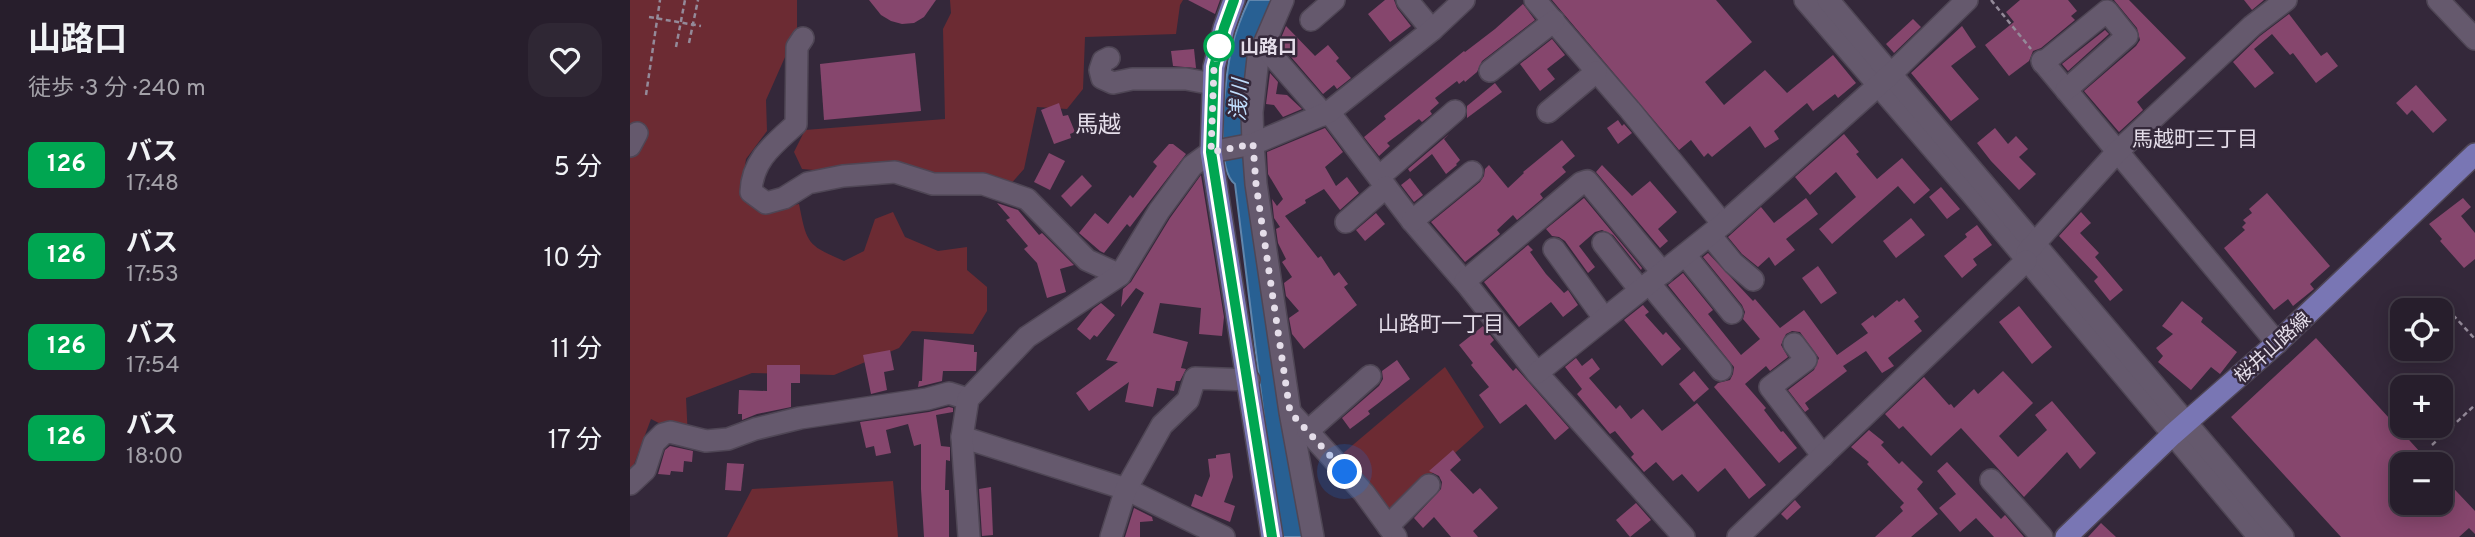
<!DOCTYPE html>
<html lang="ja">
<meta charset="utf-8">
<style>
body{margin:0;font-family:Overpass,"Noto Sans JP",sans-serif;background:#2f2734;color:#f1f3f6;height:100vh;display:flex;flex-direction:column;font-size:26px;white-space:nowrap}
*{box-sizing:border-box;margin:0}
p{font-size:23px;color:#a4a2a9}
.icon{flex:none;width:38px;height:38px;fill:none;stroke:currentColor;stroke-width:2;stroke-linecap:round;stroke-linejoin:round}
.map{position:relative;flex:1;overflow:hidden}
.drawer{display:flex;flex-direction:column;background:#271e2c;width:630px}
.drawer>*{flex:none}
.badge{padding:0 14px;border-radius:10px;font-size:24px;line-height:46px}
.tools{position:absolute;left:1760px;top:298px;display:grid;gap:14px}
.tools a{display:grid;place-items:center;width:63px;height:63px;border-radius:14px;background:#271e2c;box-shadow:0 4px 18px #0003,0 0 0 2px #433c48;font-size:35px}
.you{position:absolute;width:35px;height:35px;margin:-18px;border:5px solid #fff;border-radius:50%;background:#1a73e8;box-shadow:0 0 0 10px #1a73e833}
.map>.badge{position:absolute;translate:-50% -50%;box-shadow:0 0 0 4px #fff}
.round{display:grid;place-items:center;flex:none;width:74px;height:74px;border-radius:21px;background:#2f2734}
.head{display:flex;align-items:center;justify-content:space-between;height:119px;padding:0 28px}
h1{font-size:33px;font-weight:700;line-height:52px}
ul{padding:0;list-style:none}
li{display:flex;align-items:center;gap:21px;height:91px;padding:0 28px}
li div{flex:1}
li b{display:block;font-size:26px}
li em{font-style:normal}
li .badge{min-width:77px;font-weight:700;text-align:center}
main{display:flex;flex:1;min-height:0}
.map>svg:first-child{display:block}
.green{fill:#6c2b33}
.water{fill:#286093;stroke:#6086ad;stroke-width:2}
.building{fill:#86466d}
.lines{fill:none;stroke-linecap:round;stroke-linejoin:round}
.minor-casing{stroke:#4f4655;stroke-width:24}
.major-casing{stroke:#4f4655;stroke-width:24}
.path{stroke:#948a99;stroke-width:2.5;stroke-dasharray:5 3.5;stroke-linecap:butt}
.minor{stroke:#65596d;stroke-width:21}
.major{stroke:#7976b4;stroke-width:21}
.line-casing{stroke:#fff;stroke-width:16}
.line{stroke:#00a651;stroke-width:10}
.walk{stroke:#e4dde9;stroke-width:7;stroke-dasharray:0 12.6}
.stop-dot{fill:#fff;stroke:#00a651;stroke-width:3.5}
.labels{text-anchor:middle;stroke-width:5;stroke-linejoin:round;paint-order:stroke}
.stop-label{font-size:19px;font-weight:bold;fill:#e4dde9;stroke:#34283a;text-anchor:start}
.street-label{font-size:19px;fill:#e4dde9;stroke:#34283a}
.water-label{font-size:21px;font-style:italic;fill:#c0ddfc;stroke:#34283a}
.neighbourhood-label{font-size:21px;fill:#e4dde9;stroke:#34283a}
.quarter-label{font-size:23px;fill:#e4dde9;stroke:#34283a}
</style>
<main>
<section class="drawer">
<div class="head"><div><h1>山路口</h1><p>徒歩 · 3 分 · 240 m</p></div><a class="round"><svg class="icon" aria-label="heart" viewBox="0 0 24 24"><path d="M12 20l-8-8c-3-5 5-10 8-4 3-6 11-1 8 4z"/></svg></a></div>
<ul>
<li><span class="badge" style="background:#00a651;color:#fff">126</span><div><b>バス</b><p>17:48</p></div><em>5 分</em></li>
<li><span class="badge" style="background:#00a651;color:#fff">126</span><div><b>バス</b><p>17:53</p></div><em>10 分</em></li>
<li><span class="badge" style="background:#00a651;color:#fff">126</span><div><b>バス</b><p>17:54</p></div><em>11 分</em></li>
<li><span class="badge" style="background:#00a651;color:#fff">126</span><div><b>バス</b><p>18:00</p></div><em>17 分</em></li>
</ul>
</section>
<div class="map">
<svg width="1845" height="537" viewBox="0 0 1845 537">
<rect width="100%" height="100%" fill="#34283a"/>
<g class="green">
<path d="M0 0H167V30L136 100 137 131 116 159 113 181 135 211 169 204C177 244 177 245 214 261L234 251 245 219 263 212 275 237 308 251 337 247V270L357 287V311L343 334 282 331 269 348 204 375 122 373 56 398 58 438 21 419 0 475Z"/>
<polygon points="320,0 553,0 550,5 546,34 455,37 453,89 437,109 407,107 394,169 379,186 172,169 164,152 175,130 315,119 313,29 321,13"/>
<polygon points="815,367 854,427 758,513 711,455"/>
<polygon points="263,481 268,537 97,537 122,489"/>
</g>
<path class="water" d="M619 0H648L622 74 674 537H649L605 184C583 168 596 71 602 46 606 30 612 15 619 0Z"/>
<g class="building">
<polygon points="239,0 306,0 294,17 284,23 272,24 261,21 251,15"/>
<polygon points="558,0 590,0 585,14"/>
<polygon points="755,0 764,0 767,8 781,26 760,42 738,14"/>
<polygon points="922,0 1086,0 1122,42 1075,82 1094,105 1135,70 1157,93 1203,55 1226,83 1208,98 1205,94 1183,111 1177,103 1144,131 1149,139 1135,148 1120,126 1082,157 1078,153 1074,157 1061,140 1049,150"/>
<polygon points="1390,0 1438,0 1447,11 1441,16 1445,20 1411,48 1403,51 1399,61 1379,76 1355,45 1384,22 1376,12"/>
<polygon points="1484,0 1499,0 1556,58 1507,102 1513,110 1489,132 1454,91 1506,46 1510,40 1507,28"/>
<polygon points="1614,0 1634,0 1622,10"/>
<polygon points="893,4 905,20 852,61 847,72 835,82 834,80 829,84 827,81 805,98 809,103 800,111 802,114 792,122 789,119 757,143 760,146 749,156 734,137 756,119 754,116 834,51 835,52 865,29"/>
<polygon points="1659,14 1691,56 1697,52 1708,66 1686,83 1663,53 1660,55 1642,34 1624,49 1644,73 1625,88 1603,62 1630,36"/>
<polygon points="1283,19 1291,27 1264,53 1256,44"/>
<polygon points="656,26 685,56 698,45 709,58 706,61 721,78 707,89 704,85 693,94 649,43"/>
<polygon points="1332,26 1346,47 1321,66 1349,99 1321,121 1281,73"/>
<polygon points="1475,30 1479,34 1438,71 1432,64"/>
<polygon points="922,39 935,55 917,69 925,79 910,91 890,64"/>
<polygon points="564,49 566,68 543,66 541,51"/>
<polygon points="285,53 291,111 194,120 190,64"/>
<polygon points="640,73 648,82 646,94 657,95 672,109 653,117 644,105 636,104"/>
<polygon points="865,83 872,92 837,118 837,106"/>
<polygon points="1786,85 1817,120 1803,133 1782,110 1777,115 1766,103"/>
<polygon points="429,103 433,116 438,115 445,132 440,134 441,138 424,144 411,110"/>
<polygon points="988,120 992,126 994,124 1002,133 988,144 977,128"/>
<polygon points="695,128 713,152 695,167 706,186 717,177 729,193 710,210 694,189 675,200 676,203 655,216 688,258 691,256 704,276 709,272 718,284 714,287 727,305 674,349 662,334 659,318 669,311 656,296 654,283 662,277 652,262 656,259 648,243 646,229 650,227 644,218 642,199 647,206 653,199 638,174 637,152"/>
<polygon points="1365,128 1378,144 1386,136 1398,149 1389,157 1406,174 1389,190 1361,161 1347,143"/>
<polygon points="819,134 814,139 830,160 826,164 827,165 816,174 802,154 780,172 778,169"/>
<polygon points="1214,134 1229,152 1226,154 1247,179 1272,158 1300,190 1284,204 1268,186 1202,244 1189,229 1226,197 1206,172 1180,195 1165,177"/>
<polygon points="932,140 945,156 932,167 936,172 910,194 913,198 887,220 883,215 867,230 870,234 835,262 801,222 850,182 854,176 855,169 859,165 878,188 894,173 893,172"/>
<polygon points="539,144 543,144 556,154 500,227 497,224 474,253 470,251 449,233 465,213 478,224 500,195 503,198 527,166 523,162"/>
<polygon points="419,153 435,161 420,190 404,182"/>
<polygon points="972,165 1002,196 1020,181 1047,212 1028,229 1038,241 1030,248 966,172"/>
<polygon points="452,175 462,186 441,207 431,196"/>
<polygon points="571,175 594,317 592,336 569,334 571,308 530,303 523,333 558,342 551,368 556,369 550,381 546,381 544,391 527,388 523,407 495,402 499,382 459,411 446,393 488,362 476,360 514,293 506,288 491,307 493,289 501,282 540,218"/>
<polygon points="780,178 793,195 784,202 771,185"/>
<polygon points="1311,187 1330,209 1317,219 1299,197"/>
<polygon points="1637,193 1700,266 1680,284 1684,289 1663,306 1658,299 1644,310 1594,248 1615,230 1612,227 1616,223 1613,220 1622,213 1619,209"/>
<polygon points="954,198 1012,268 1011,270 983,235 972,230 965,232 949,246 965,267 958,273 935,241 929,237 922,236 916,229"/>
<polygon points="1176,198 1188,214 1156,239 1165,250 1145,266 1139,257 1128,267 1112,254 1098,237 1131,207 1144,223"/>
<polygon points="1833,198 1841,207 1831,216 1845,233 1845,259 1834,268 1810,241 1812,239 1799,224"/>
<polygon points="367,203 388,210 409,235 412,233 444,265 430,269 436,292 417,298 407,263 394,249 398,246 376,220 380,218"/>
<polygon points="1451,212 1461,223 1450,233 1469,253 1465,257 1493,290 1480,301 1464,281 1468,277 1429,236"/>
<polygon points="746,213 755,224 735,241 726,230"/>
<polygon points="1281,218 1295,235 1266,258 1253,241"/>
<polygon points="1347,225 1362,245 1343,259 1347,265 1332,278 1314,256 1337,237 1335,234"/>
<polygon points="898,245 903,250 900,252 916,274 934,293 938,290 948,305 933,317 921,302 889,327 854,282"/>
<polygon points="1078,253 1123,301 1125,299 1150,328 1174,310 1207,355 1238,333 1231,324 1243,315 1245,318 1267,300 1269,302 1274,298 1289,317 1284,321 1292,331 1258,358 1264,366 1252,373 1236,351 1213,366 1217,371 1175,403 1179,409 1175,412 1158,390 1184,370 1189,358 1170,332 1162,331 1156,334 1151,345 1158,357 1140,371 1136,366 1115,384 1136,408 1134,410 1151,432 1153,431 1167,448 1149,463 1084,387 1088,383 1100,380 1103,374 1104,367 1038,285 1053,273 1083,310 1078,314 1111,355 1130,339 1113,319 1115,312 1112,305 1073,257"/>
<polygon points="1188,266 1207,293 1191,304 1172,278"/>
<polygon points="1552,301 1573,318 1571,322 1607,352 1590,374 1581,367 1561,390 1528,362 1533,356 1526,348 1543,334 1532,326"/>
<polygon points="471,303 485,315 467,337 464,335 460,340 447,329 463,309"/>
<polygon points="1013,305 1019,312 1015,315 1033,335 1036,332 1051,349 1032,366 994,320"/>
<polygon points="1389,306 1422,347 1402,364 1369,322"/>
<polygon points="853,326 864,340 860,344 883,371 886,368 939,428 925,440 896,404 870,424 849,395 859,387 841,365 843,363 829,345"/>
<polygon points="1686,338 1801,464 1773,464 1773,502 1811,502 1811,475 1845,511 1845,534 1839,528 1829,537 1711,537 1601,417"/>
<polygon points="294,339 344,345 344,352 347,352 346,371 313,371 312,381 288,387 289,381 292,381"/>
<polygon points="260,350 264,370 254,372 257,390 241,394 233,355"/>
<polygon points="946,358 952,366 962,358 970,369 959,378 986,409 990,405 1001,419 1013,409 1032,431 1067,403 1136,485 1119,499 1095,468 1068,492 1052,474 1043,481 1026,462 1014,472 1001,457 1004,454 985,431 980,434 947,394 952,389 935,367"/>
<polygon points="767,360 780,379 738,411 740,414 720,429 712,418 749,386 753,379 752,371"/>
<polygon points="137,365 170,365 170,383 161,383 161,407 127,414 112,420 112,414 108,414 109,390 137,391"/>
<polygon points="1064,371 1079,389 1064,402 1049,384"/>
<polygon points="1373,371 1403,403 1369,436 1388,457 1417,430 1405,415 1422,401 1466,453 1450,469 1437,452 1394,497 1331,428 1301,456 1273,426 1269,429 1255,414 1294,377 1319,405 1321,404 1324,408 1344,389 1348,394"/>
<polygon points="319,407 323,408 323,412 306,415 311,446 320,447 320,461 316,460 315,490 319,490 319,537 294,537 291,489 291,444 284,446 278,424 256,430 261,453 246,456 244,446 236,448 230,422 299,412"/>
<polygon points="1239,430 1254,442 1251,445 1269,464 1272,461 1293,482 1287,489 1308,514 1281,537 1245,537 1273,511 1270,507 1274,503 1237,464 1239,462 1221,447"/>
<polygon points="40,446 63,451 62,462 54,461 53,472 41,471 40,475 28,474 35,450"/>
<polygon points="823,450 831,460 820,470 843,494 850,488 868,508 843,531 848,537 821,537 804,517 793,528 784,518 811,489 812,482 809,476 799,471"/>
<polygon points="600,453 603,477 594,502 605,506 600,522 561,506 565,494 572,497 580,476 578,459 586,458 586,455"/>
<polygon points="1317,462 1371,519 1375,515 1394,537 1364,537 1346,518 1330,532 1309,508 1326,494 1307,471"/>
<polygon points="97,463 114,464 111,491 95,490"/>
<polygon points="361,487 363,535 352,536 349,489"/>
<polygon points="1165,500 1171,507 1157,520 1151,514"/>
<polygon points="1006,503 1021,520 1000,537 986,520"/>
<polygon points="504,508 522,517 523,521 510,522 510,537 495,537"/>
<polygon points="1471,523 1486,537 1458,537"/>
</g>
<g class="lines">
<defs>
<g id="minor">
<polyline points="653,0 628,58 622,112 623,144 626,184 660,412 683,537"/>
<polyline points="777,0 802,30"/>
<polyline points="905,0 1000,110 1093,224"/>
<polyline points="1175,0 1341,193 1629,537"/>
<polyline points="1198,0 1653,537"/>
<polyline points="1808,0 1845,39"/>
<polyline points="681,20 704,0"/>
<path d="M173 38 167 47 166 124C144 144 122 160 121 192L136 203 154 198 178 183 213 176 265 172 303 184H353L397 199 457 260 490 275"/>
<polyline points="633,45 694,115"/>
<polyline points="479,58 473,61 470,70 472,78 483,83 502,79 556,79 583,84"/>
<polyline points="1412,61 1647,343"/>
<polyline points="1413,63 1477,11 1497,36 1436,90"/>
<polyline points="860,71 924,21"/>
<polyline points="699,112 782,221 839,287 907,373 1054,537"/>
<polyline points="918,112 966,72"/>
<polyline points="0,146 7,133"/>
<polyline points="749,177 825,111"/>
<polyline points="782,221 842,172"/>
<polyline points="716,222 756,187"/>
<polyline points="1080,235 1103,263 1123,280"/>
<polyline points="973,243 1010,290"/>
<polyline points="924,249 974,318"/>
<polyline points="1397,252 1487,152 1622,26 1656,0"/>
<polyline points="1055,255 1102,313"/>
<polyline points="835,281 951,183 957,181 1033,273"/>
<polyline points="1019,283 1091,370"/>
<polyline points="1164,344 1176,360 1140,387 1193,456"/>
<polyline points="907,373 1093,224 1261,74 1337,0"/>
<polyline points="661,413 734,493 766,537"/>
<polyline points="678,431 740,376"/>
<polyline points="332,437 496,489 594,537"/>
<polyline points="1361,480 1412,537"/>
<polyline points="0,484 15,470 24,443 33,434 40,432 76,441 98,439 125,429 170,418 297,399 319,393 338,399"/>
<polyline points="758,526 799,485"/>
<polyline points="339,537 332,437 338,399 397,337 490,275 529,211 562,166 581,152 623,144 699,112 802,30 834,0"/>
<polyline points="481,537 496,489 532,425 558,400 565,378 619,380"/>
<polyline points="1108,537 1396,261"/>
</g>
<g id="major">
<polyline points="604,0 594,28 584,67 581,152 642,537"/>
<polyline points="1436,537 1542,435 1647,343 1845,154"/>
</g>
</defs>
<use href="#minor" class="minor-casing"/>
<use href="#major" class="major-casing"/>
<g class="path">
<polyline points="1361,0 1401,49"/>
<polyline points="19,17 71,26"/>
<polyline points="59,43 68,0"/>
<polyline points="46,47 55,0"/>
<polyline points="16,95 30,0"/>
<polyline points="1823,315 1845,339"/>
<polyline points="1802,445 1845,405"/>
</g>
<use href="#minor" class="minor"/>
<use href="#major" class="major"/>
</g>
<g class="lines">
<defs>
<polyline id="line" points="604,0 594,28 584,67 581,152 642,537"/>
</defs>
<use href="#line" class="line-casing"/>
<use href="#line" class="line"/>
<polyline class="walk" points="589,46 584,67 581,152 623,144 626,184 660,412 715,472"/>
</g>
<circle class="stop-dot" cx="589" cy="46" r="14"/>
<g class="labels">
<g class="stop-label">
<text x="610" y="53">山路口</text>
</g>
<g class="street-label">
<text transform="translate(1642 347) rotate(-42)" y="7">桜井山路線</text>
</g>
<g class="water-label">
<text transform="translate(609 100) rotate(-86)" y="7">浅川</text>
</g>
<g class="neighbourhood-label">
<text x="1565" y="146">馬越町三丁目</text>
<text x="811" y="331">山路町一丁目</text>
</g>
<g class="quarter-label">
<text x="468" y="132">馬越</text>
</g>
</g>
</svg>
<div class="tools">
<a><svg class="icon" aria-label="locate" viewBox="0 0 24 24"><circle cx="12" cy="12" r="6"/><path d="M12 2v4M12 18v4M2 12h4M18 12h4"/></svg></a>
<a>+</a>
<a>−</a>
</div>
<div class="you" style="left:715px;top:472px"></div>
</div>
</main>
